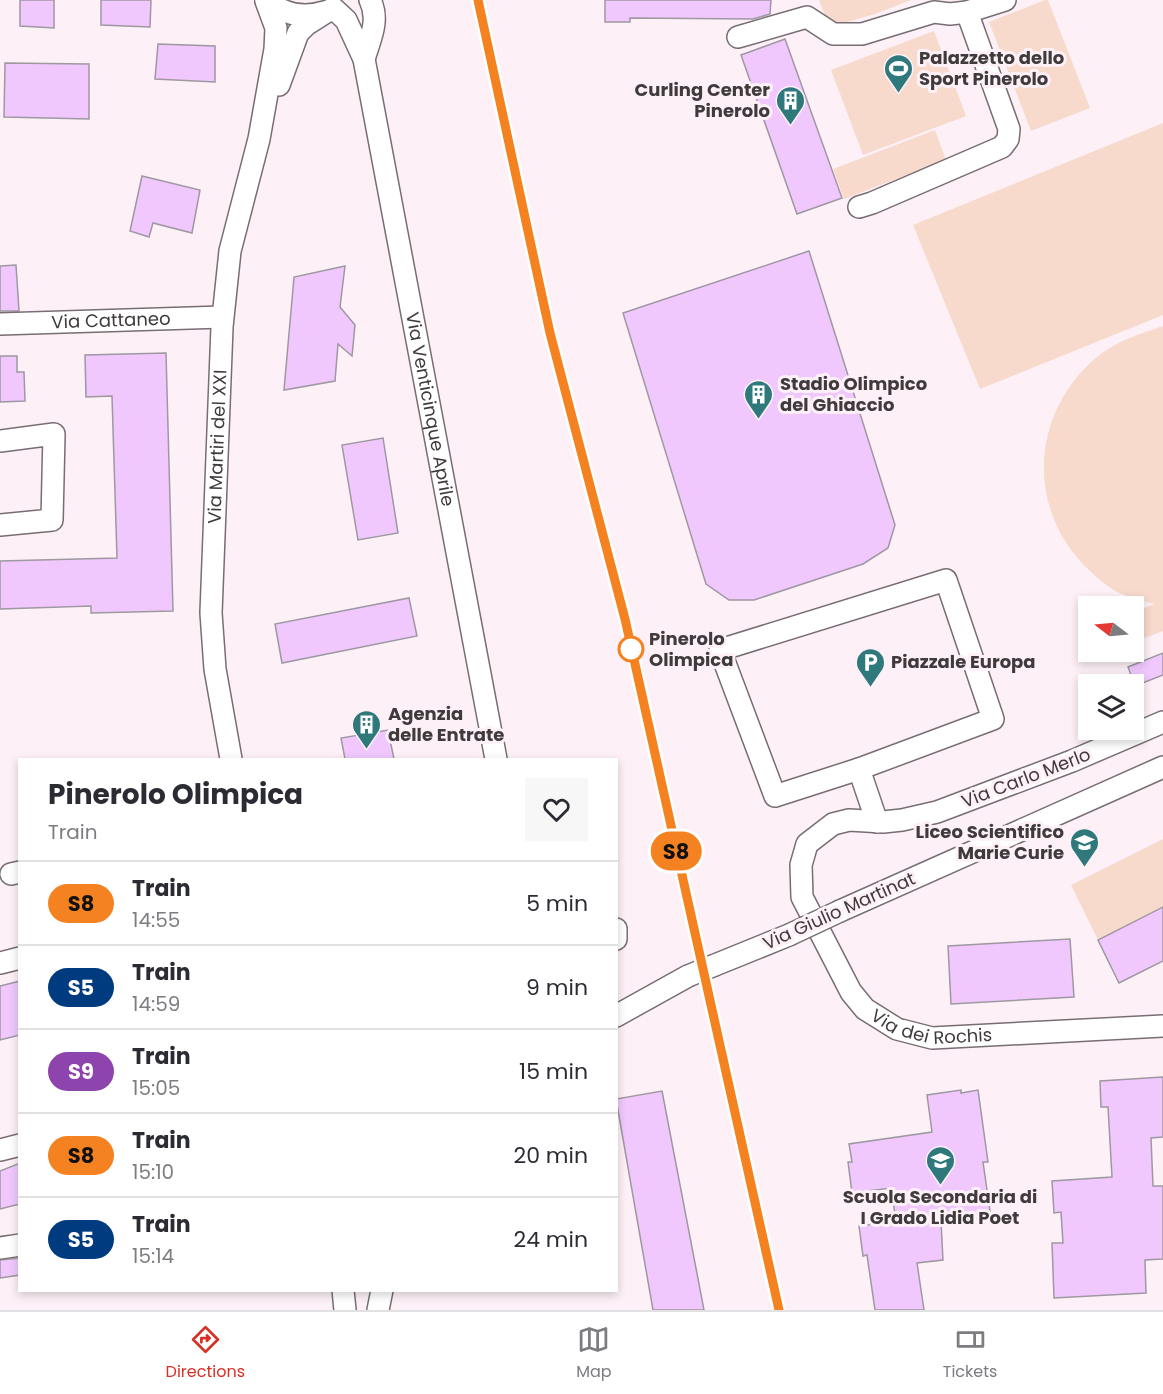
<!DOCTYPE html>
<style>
body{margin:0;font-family:Poppins,sans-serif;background:#f7f7f7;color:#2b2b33;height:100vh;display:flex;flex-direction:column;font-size:22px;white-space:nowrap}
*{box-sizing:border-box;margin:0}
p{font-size:20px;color:#7c7c81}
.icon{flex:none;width:33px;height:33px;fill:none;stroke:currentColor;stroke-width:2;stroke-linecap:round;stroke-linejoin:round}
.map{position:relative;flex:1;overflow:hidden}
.panel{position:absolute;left:18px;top:758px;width:600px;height:534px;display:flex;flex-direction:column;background:#fff;border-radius:0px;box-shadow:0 3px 9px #0003}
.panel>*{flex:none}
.badge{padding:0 12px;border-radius:20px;font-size:21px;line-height:39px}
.needle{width:39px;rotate:286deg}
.controls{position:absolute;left:1078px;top:596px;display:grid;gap:12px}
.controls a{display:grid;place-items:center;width:66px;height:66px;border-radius:0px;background:#fff;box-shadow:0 3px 9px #0003;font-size:30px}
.map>.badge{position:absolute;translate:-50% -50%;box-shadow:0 0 0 3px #fff}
.round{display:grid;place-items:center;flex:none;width:63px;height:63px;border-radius:0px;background:#f7f7f7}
.head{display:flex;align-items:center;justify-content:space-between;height:102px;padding:0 30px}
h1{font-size:28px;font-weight:700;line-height:45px}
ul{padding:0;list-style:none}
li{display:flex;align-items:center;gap:18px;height:84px;padding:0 30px;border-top:2px solid #e1e1e2}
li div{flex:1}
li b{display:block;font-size:22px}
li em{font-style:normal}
li .badge{min-width:66px;font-weight:700;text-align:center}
.tab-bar{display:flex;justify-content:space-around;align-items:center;height:84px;border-top:2px solid #e1e1e2;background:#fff;font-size:16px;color:#7c7c81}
.tab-bar a{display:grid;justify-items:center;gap:3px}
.tab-bar .active{color:#d93025}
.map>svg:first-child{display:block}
.green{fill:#f7dacc}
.building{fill:#f0c8fe;stroke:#9e98a1;stroke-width:1.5}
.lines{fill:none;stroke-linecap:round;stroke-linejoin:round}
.minor-casing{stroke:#776d72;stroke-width:24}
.minor{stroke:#fff;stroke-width:21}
.rail-casing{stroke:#878083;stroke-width:7}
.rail{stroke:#fdf1f7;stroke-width:4.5;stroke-dasharray:14;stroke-linecap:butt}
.minor-bridge-casing{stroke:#776d72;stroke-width:24;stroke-linecap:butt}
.minor-bridge{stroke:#fff;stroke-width:21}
.line-casing{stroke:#fff;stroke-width:14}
.line{stroke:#f58220;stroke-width:9}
.stop-dot{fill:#fff;stroke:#f58220;stroke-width:3}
.labels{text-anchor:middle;stroke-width:6;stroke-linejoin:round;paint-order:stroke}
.poi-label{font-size:18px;font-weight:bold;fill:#3f3a3c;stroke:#fdf1f7;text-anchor:start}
.street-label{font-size:18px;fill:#3f3a3c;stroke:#fdf1f7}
.stop-label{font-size:18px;font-weight:bold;fill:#3f3a3c;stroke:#fdf1f7;text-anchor:start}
</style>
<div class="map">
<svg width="1163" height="1310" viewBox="0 0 1163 1310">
<rect width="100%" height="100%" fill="#fdf1f7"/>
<g class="green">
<polygon points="819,0 911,0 875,14 837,25 826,18"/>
<polygon points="1045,0 1048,0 1090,108 1031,131 989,22"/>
<polygon points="934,31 966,116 863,155 831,70"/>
<polygon points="1163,123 1163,315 980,389 913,225"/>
<polygon points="935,130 946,160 844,199 833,169"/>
<path d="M1163 326V631L1134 642V612L1154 604C1141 600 1127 597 1115 591 1106 585 1097 578 1090 571 1025 511 1030 413 1097 357 1116 341 1140 334 1163 326Z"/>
<polygon points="1163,839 1163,907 1098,940 1071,885"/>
</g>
<g class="building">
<polygon points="20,0 54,0 54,28 20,26"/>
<polygon points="101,0 151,0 150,27 101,25"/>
<polygon points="605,0 771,0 770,14 753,19 630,18 630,22 605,22"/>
<polygon points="785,39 842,198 797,214 741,55"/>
<polygon points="158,44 215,46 215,82 155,79"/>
<polygon points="5,63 89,64 89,119 4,117"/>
<polygon points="142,176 200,190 192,233 153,223 149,237 130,231"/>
<polygon points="809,251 895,525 888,548 863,564 754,600 729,600 706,584 623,313"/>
<polygon points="16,265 19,311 0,311 0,266"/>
<polygon points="345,266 340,307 355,325 352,356 338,344 335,381 284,390 294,277"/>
<polygon points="166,353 173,611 91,613 91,606 0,609 0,561 117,558 112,396 86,397 85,355"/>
<polygon points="0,356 17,356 17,372 24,372 25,401 0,402"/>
<polygon points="383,438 398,533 358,540 342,445"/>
<polygon points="409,598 417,636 282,663 275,624"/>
<polygon points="1163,653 1163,675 1135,686 1128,667"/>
<polygon points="388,730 394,759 345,759 341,738"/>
<polygon points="1163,907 1163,961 1119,983 1098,940"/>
<polygon points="1070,939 1074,997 951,1004 948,946"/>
<polygon points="20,981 20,1035 0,1040 0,986"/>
<polygon points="1163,1077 1163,1137 1151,1138 1153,1186 1163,1186 1163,1259 1145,1260 1146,1293 1054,1298 1052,1243 1063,1243 1061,1212 1054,1213 1052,1181 1112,1177 1108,1107 1101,1107 1100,1081"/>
<polygon points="961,1090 961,1093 978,1090 988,1162 983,1162 991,1218 941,1222 943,1260 917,1263 924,1310 875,1310 867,1255 863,1256 859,1226 896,1221 891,1188 852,1193 848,1162 852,1162 849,1144 932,1132 927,1095"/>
<polygon points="662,1091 704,1310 653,1310 616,1099"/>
<polygon points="20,1163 20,1204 0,1209 0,1171"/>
<polygon points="20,1258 20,1275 0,1278 0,1260"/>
</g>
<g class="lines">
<defs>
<g id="minor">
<path d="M266 0C283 14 302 19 324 12"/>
<path id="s1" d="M333 8 346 20 364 59 496 759"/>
<polyline points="738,37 807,17 833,34 862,34 934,12 950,14 967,12 1005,0"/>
<path d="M364 59C370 39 380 20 370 0"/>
<polyline points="279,85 298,33 306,25 328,11"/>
<polyline points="859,207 872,203 1002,147 1008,139 1009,129 967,12"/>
<path id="s2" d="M0 324 222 317"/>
<polyline points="0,441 54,434 52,520 0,525"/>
<polygon points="946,580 993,719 859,769 775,796 720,650"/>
<path id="s3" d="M1163 722 1072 761 937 812 902 820 883 822 849 820 833 824 807 844 801 865 802 897 851 992 865 1009 897 1029 932 1038 1163 1026"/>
<path id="s4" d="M231 759 215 669 211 613 222 327 230 251 259 139 275 49 276 28 266 1"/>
<polyline points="859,769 877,822"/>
<polyline points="11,874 20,872"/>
<polyline points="840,911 1163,767"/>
<polyline points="616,929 616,939"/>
<polyline points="0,963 20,958"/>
<polyline points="715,965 789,935"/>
<polyline points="616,1016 688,976"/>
<polyline points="0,1150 20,1145"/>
<polyline points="0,1248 20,1245"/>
<polyline points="343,1290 345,1310"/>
<polyline points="378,1310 382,1290"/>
</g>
</defs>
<use href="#minor" class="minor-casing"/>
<use href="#minor" class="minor"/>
<defs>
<polyline id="rail" points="478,0 550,333 625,619 779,1310"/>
</defs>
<use href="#rail" class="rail-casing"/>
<use href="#rail" class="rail"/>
<defs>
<g id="minor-bridge">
<polyline points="789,935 840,911"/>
<polyline points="688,976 715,965"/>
</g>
</defs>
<use href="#minor-bridge" class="minor-bridge-casing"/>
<use href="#minor-bridge" class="minor-bridge"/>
</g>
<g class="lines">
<defs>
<polyline id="line" points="478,0 550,333 625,619 779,1310"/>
</defs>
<use href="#line" class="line-casing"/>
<use href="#line" class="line"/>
</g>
<defs>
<symbol id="stadium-pin" viewBox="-11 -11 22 30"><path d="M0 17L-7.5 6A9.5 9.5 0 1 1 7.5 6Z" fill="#2f797d" stroke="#fdf1f7"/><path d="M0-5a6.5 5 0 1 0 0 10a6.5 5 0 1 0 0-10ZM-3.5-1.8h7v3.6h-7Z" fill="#fff"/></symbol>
<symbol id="building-pin" viewBox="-11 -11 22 30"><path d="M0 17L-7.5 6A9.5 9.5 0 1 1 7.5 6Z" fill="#2f797d" stroke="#fdf1f7"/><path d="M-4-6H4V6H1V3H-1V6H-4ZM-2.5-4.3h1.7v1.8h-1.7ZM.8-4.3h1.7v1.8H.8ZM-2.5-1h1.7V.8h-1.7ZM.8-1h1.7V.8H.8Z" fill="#fff"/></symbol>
<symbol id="parking-pin" viewBox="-11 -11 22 30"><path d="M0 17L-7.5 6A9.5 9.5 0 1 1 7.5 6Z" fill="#2f797d" stroke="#fdf1f7"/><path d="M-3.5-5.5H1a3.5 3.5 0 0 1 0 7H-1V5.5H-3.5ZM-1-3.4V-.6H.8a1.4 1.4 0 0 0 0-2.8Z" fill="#fff"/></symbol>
<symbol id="school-pin" viewBox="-11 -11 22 30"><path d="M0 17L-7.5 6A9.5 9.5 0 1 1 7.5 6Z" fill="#2f797d" stroke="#fdf1f7"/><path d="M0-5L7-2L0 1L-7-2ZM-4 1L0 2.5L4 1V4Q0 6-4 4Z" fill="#fff"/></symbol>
</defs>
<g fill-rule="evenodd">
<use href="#stadium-pin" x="882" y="52" width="33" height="45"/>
<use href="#building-pin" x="774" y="84" width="33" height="45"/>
<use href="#building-pin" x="742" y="378" width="33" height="45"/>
<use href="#parking-pin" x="854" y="646" width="33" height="45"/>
<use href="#building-pin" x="350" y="708" width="33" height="45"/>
<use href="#school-pin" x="1068" y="826" width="33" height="45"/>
<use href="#school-pin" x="924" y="1144" width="33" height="45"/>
</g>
<circle class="stop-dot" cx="631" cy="649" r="12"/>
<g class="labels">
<g class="poi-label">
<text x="919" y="64">Palazzetto dello<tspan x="919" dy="21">Sport Pinerolo</tspan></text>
<text x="770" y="96" text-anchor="end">Curling Center<tspan x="770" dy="21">Pinerolo</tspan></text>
<text x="780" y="390">Stadio Olimpico<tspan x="780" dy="21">del Ghiaccio</tspan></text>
<text x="891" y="668">Piazzale Europa</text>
<text x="388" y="720">Agenzia<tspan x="388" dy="21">delle Entrate</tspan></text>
<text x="1064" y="838" text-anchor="end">Liceo Scientifico<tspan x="1064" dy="21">Marie Curie</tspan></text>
<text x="940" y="1203" text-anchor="middle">Scuola Secondaria di<tspan x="940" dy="21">I Grado Lidia Poet</tspan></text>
</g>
<g class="street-label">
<text dy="6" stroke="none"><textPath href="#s2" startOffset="111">Via Cattaneo</textPath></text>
<text dy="6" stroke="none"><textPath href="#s1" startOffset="417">Via Venticinque Aprile</textPath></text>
<text dy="6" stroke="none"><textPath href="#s4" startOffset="314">Via Martiri del XXI</textPath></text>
<text transform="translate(1026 778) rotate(-21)" y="6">Via Carlo Merlo</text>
<text transform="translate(839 911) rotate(-24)" y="6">Via Giulio Martinat</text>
<text dy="6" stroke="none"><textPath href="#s3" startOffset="636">Via dei Rochis</textPath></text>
</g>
<g class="stop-label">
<text x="649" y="645">Pinerolo<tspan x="649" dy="21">Olimpica</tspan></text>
</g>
</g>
</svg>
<div class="controls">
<a><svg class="needle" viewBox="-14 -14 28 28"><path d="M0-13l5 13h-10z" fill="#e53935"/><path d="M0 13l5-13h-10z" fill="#7c7c81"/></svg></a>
<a><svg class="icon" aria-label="layers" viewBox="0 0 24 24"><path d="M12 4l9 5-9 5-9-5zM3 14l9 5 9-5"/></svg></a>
</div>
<b class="badge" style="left:676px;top:851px;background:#f58220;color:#111">S8</b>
<section class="panel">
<div class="head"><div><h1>Pinerolo Olimpica</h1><p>Train</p></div><a class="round"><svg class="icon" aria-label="heart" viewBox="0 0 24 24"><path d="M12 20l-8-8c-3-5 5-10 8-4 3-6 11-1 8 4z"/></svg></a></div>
<ul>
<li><span class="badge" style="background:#f58220;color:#111">S8</span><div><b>Train</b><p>14:55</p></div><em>5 min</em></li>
<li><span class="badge" style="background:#003b80;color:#fff">S5</span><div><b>Train</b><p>14:59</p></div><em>9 min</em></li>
<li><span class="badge" style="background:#8e44ad;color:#fff">S9</span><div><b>Train</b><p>15:05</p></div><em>15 min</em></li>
<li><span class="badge" style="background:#f58220;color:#111">S8</span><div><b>Train</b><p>15:10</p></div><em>20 min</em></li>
<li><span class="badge" style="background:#003b80;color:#fff">S5</span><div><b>Train</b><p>15:14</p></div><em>24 min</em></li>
</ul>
</section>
</div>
<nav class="tab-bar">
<a class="active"><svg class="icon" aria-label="directions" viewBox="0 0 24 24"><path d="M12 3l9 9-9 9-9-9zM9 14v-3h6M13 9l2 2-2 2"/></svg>Directions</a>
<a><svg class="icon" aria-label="map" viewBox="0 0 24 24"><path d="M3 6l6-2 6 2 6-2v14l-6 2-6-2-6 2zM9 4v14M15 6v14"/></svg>Map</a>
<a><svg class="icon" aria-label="tickets" viewBox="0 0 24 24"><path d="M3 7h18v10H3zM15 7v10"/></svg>Tickets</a>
</nav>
